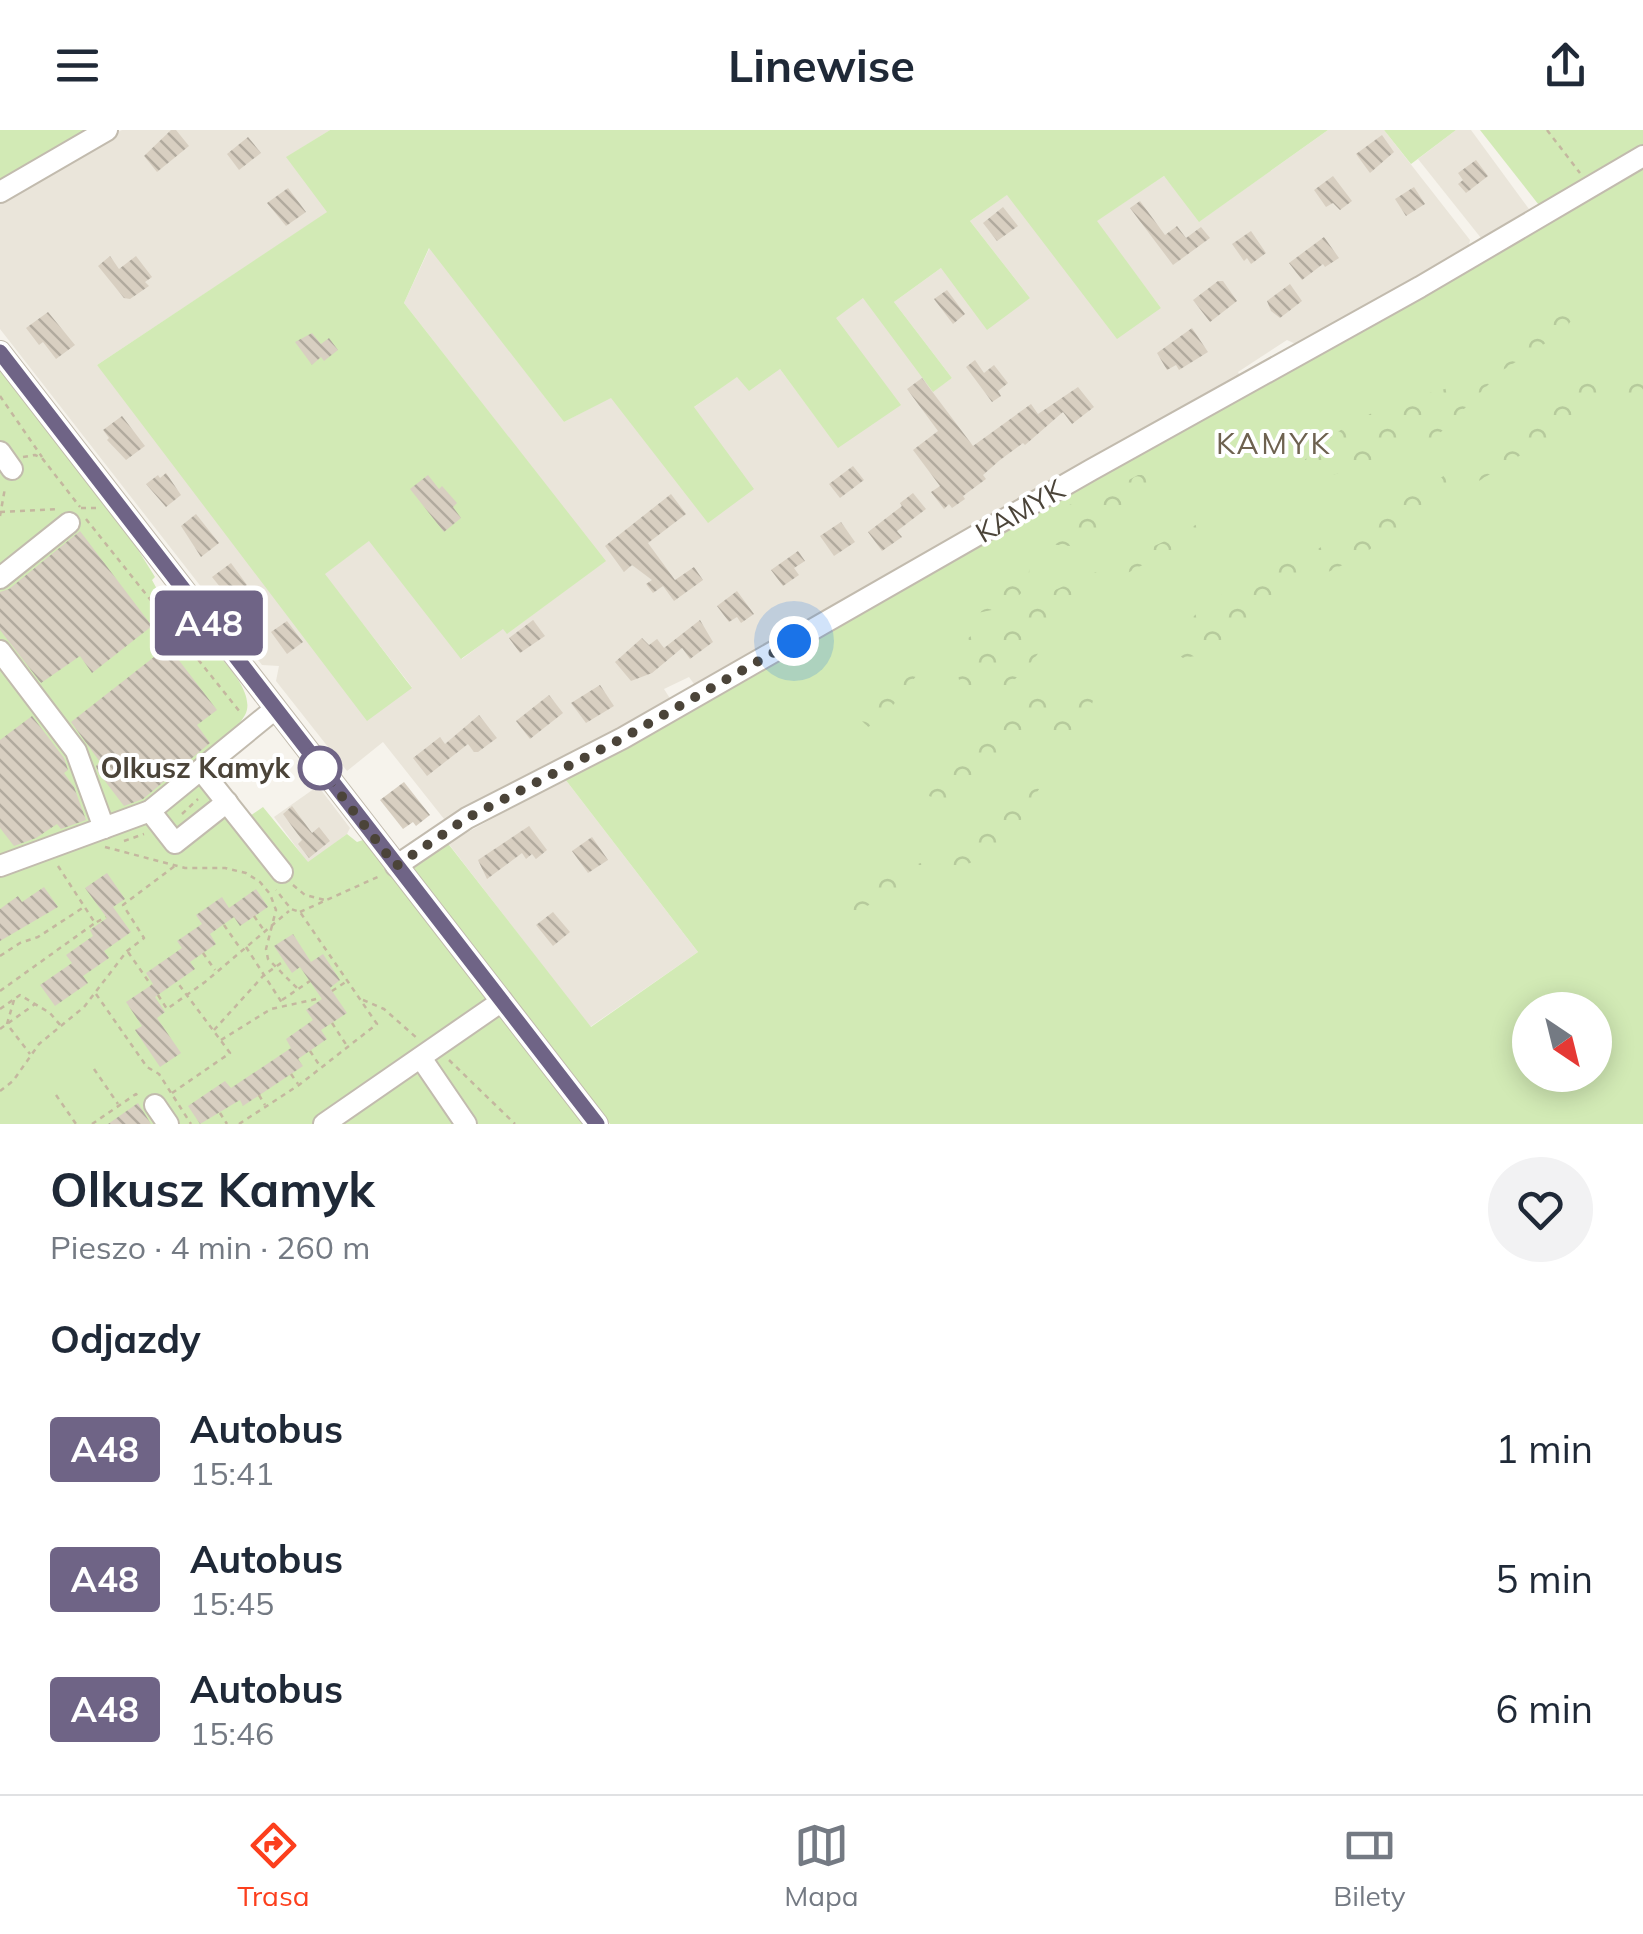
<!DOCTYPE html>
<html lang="pl">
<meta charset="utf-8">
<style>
body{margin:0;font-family:Mulish,sans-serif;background:#f2f2f3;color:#1f2937;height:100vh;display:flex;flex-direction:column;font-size:38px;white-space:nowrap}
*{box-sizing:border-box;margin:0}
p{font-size:32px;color:#747a83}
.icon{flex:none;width:55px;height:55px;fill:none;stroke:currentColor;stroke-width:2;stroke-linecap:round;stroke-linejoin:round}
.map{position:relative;height:994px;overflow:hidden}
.details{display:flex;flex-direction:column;background:#fff;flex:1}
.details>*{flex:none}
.badge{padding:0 20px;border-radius:8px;font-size:35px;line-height:65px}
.needle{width:65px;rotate:145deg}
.fabs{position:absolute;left:1512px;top:862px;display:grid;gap:20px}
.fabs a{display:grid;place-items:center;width:100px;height:100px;border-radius:50%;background:#fff;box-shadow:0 5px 25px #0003;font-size:50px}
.you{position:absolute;width:50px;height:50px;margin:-25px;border:8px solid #fff;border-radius:50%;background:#1a73e8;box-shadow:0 0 0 15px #1a73e833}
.map>.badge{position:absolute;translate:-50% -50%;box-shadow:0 0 0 5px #fff}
h2{padding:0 50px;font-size:38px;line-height:90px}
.round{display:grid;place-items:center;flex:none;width:105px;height:105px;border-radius:52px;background:#f2f2f3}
.summary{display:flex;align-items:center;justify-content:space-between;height:170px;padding:0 50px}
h1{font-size:48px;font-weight:700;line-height:75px}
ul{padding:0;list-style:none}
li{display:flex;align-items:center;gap:30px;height:130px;padding:0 50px}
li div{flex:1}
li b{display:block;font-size:38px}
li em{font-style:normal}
li .badge{min-width:110px;font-weight:700;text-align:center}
header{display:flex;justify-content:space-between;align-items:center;height:130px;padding:0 50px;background:#fff;font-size:45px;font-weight:700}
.tabs{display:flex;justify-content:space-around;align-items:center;height:140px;border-top:2px solid #e0e1e3;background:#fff;font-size:28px;color:#747a83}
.tabs a{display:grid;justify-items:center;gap:5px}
.tabs .current{color:#fc3f1d}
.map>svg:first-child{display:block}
.residential{fill:#eae5da}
.grass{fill:#d2eab5;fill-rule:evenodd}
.forest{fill:url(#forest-crowns)}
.building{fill:url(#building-back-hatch)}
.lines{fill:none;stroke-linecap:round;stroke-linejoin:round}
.minor-casing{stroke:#c2bbae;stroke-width:24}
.path{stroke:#c4b79f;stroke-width:2.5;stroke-dasharray:5 5;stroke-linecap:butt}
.minor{stroke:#fff;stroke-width:20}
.line-casing{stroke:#fff;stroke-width:22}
.line{stroke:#6f6486;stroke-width:15}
.walk{stroke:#4b4439;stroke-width:10;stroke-dasharray:0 18}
.stop-dot{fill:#fff;stroke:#6f6486;stroke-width:5}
.labels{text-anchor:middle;stroke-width:8;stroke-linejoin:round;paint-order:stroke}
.street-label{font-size:28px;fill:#4b4439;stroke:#fff}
.stop-label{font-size:28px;font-weight:bold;fill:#4b4439;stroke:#fff;text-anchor:end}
.neighbourhood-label{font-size:30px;letter-spacing:2.5px;fill:#6e6250;stroke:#fff}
</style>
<header><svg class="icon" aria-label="menu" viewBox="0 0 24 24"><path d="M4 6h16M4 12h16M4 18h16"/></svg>Linewise<svg class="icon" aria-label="share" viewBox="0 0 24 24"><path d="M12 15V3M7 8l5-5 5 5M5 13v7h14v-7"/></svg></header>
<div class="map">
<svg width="1643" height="994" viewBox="0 0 1643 994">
<defs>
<pattern id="forest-crowns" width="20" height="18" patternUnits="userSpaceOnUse" patternTransform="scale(2.5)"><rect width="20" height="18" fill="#d2eab5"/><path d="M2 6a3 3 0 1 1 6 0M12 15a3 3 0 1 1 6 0" fill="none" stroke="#b6ca9c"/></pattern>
<pattern id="building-back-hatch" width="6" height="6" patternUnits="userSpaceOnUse" patternTransform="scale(2.5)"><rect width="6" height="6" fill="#d8cfc1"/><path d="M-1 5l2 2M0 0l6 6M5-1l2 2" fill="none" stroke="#b1aa9e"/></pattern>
</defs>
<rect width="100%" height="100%" fill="#f6f3ec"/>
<g class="residential">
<polygon points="122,0 330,0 287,27 328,82 97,235 412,557 324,444 370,410 462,529 503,498 508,503 605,431 404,173 430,117 564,292 611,267 693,278 737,246 780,239 838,317 835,187 864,167 933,261 952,248 894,172 941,138 1030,168 970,91 1008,64 1161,178 1096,91 1164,46 1200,91 1328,0 1384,0 1470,110 1469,115 1434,139 1300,216 1287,210 1238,242 1242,249 697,558 689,547 664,559 671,570 448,694 383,612 347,641 276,551 279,536 262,535 0,199 0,68 77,21"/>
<polygon points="1456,0 1471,0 1529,79 1481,108 1418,29"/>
<polygon points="565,649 698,822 590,897 448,713"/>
<polygon points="318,656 350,698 347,704 308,733 274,687"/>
</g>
<g class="grass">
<polygon points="0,0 92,0 0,49"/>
<polygon points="330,0 1328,0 1199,92 1164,46 1097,91 1161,178 1117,209 1007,65 970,91 1030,168 987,200 941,138 894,172 952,248 933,262 863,168 836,188 901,275 838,318 780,239 749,261 737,247 694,277 754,359 708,393 611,268 564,292 429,118 404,173 606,431 507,504 503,499 461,529 369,411 325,444 412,558 367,591 97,235 327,82 286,27"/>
<polygon points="1384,0 1456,0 1411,34"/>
<polygon points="1480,0 1643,0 1643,18 1542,79"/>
<path d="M1643 32V994H610L414 742V735L446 711 591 897 698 822 565 649ZM1530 880H1595V945H1530Z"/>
<path d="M0 238 132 410 155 447 152 450 158 461 154 464 162 475 166 472C185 496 262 553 245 585 237 600 217 612 205 624L250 686 263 677 308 732 347 704 357 712 363 710 587 994H0Z"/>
</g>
<g class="forest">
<polygon points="1578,181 1563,202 1503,240 1437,306 1365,338 1331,345 1297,338 1322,312 1358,289 1406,269 1445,259 1506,218 1539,191"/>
<path d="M1643 237V262L1587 284 1458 364 1449 366 1357 428 1285 463 1201 525 1183 528 1169 519C1201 457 1283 438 1340 408 1385 383 1427 354 1472 330 1486 323 1501 319 1514 311 1542 295 1557 269 1579 247L1611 254Z"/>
<path d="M1138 345H1155C1138 374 1121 397 1094 418L1046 414 1054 385 1060 378 1103 364Z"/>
<path d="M1248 360 1260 361C1211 413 1137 428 1082 473 1056 494 1040 527 1015 549 1006 557 992 562 981 569L961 560C959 547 952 527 961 515 973 501 997 490 1013 481 1090 439 1178 416 1248 360Z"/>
<path d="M1029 438C1032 467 1000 481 974 483L972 470C989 450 1003 440 1029 438Z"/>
<path d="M922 522 925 535 882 589 868 597 860 589C866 564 899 533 922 522Z"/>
<polygon points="1072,560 1095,563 1088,589 1066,605 1008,620 949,673 929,666 926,655 976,616 1023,570"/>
<path d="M1036 643 1042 655C1029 672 1023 692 1008 708 980 736 943 741 909 756 877 770 856 786 820 787 864 725 902 748 958 720 980 709 1010 662 1036 643Z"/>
</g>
<g class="building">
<polygon points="171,0 176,0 189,16 157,42 144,26"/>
<polygon points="1382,5 1394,22 1370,43 1356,24"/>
<polygon points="248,7 261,23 239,40 227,24"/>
<polygon points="1476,30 1488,46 1466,63 1458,54 1463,50 1458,43"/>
<polygon points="1333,46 1352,71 1340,80 1333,73 1326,77 1314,60"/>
<polygon points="1414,57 1425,74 1406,86 1395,69"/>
<polygon points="288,58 306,82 286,96 267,73"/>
<polygon points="1140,71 1165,105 1177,96 1186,108 1201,97 1210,108 1173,135 1130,78"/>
<polygon points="1003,77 1018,96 997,111 983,93"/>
<polygon points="1251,101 1266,123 1251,134 1247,128 1244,131 1232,114"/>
<polygon points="1324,107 1339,128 1325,137 1323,134 1302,150 1289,133"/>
<polygon points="110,126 119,139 136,126 152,147 145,152 149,156 130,169 124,168 98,136"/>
<polygon points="1218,151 1223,151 1237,171 1210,192 1193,170"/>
<polygon points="1290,154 1302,171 1280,188 1271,181 1267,171"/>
<polygon points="947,160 965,184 953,194 934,169"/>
<polygon points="48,182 75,215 56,229 43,212 39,215 26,198"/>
<polygon points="1192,198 1208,222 1179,240 1176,235 1167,240 1157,223"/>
<polygon points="312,203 321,214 329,208 338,220 324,231 321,227 312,235 295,212"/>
<polygon points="975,230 984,243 994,235 1008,253 998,261 1001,266 992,272 966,237"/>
<polygon points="922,248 973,316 1031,274 1038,284 1078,257 1094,277 1072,294 1063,282 1025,315 1023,313 1000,330 983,345 986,349 963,366 965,369 952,378 949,374 944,379 931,362 940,356 913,320 938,301 907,259"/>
<polygon points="122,286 145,316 126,330 107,310 109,308 103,300"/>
<polygon points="853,336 864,350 840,368 829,354"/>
<polygon points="166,343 181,365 166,377 146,354 158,345 160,348"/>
<polygon points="428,345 439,359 442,356 457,373 453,377 461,388 444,402 410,359"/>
<polygon points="913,363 926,379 897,401 902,407 882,421 868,402 902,376 900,373"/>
<polygon points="671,364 686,384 648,413 675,450 694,437 703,450 674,471 663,456 653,463 646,454 652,450 632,435 624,442 605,416"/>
<polygon points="196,384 219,413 201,427 181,396"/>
<polygon points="841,392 855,412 834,426 820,406"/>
<polygon points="80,401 152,496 92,543 80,526 41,553 0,500 0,462 9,459"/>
<polygon points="798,421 805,431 794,438 799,445 783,456 771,440"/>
<polygon points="231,433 247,455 229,468 212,447"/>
<polygon points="737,461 754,484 741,493 737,487 729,492 717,476"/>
<polygon points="533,490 545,506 520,523 509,508"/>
<polygon points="700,490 713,512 690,529 682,518 652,543 631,551 615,532 642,508 649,515 657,509 664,518"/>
<polygon points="287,491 303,512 287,524 271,502"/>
<polygon points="168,516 217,580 197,595 210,613 143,669 124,676 98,642 96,636 100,632 71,592"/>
<polygon points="600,555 614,576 586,593 571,573"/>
<polygon points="549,565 563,583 530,609 516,591"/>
<polygon points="479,585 497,608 478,622 474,622 468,614 427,646 413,628 440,607 445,614"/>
<polygon points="32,586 64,628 68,640 64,643 74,657 86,690 61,699 57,694 36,708 14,716 0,698 0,610"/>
<polygon points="404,652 430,685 416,696 413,692 403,699 380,670"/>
<polygon points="292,676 312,703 319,697 330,711 309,728 298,714 302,710 283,684"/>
<polygon points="529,696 547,720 536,729 532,724 526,729 522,723 487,749 478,730"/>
<polygon points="592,707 608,730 588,743 572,721"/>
<polygon points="107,743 125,769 113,777 131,802 104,821 109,828 83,846 88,853 55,876 40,855 72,833 66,825 93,806 90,800 107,788 85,758"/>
<polygon points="44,757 58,777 0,811 0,779 18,766 22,772"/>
<polygon points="256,759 268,777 240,796 234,787 210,804 216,814 190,832 195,839 155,867 165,882 157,888 181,923 160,937 135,900 142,896 126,872 153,854 146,843 182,818 177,811 202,794 196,785 222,767 229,778"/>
<polygon points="553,782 570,802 553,816 536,795"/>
<polygon points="293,804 311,832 323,824 340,850 330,858 347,883 321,900 327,909 298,929 303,936 243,976 240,970 200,994 188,976 225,951 231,958 291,918 286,909 313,890 306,880 322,869 300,837 292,843 274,816"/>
<polygon points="138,973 151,994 108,994"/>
</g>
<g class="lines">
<defs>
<g id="minor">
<polyline points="0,62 107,0"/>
<polyline points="0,222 597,994"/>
<polyline points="0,322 12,339"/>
<polyline points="0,448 69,393"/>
<polyline points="0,521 76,621 104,698"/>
<polyline points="201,640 282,742"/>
<polyline points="150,681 175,713 227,672"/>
<polyline points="0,736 150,681 275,579"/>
<polyline points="396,736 467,688 623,608 1091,340 1420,157 1643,26"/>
<polyline points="421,928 466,994"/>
<polyline points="155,975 168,994"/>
<polyline points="324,994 502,871"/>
</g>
</defs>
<use href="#minor" class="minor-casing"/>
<g class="path">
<polyline points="1547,0 1580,43"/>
<polyline points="0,266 42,327"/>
<polyline points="23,327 35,325 42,328 80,377"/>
<polyline points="81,378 98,378"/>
<polyline points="0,382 58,379"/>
<polyline points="0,386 5,358"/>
<polyline points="86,389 240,582"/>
<polyline points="182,684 198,669"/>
<polyline points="124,711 144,704"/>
<polyline points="105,717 185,738 225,738 246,743 260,752 270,764 276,780 266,819 268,829 298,859"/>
<polyline points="58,736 95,793 106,787"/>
<polyline points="293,755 305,765 325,770"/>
<polyline points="300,782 382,745"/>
<polyline points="254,786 263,799"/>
<polyline points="224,795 240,818"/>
<polyline points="246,817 284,876"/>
<polyline points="128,822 151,855"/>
<polyline points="203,823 215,840"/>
<polyline points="0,826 20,813 38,807 84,777"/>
<polyline points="0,861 95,793"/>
<polyline points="332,861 347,851"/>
<polyline points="96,864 147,937 159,944 191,994"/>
<polyline points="158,865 167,879 205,852 289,781"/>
<polyline points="14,870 7,894 30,924"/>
<polyline points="282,870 310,851"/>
<polyline points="363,870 384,879 418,909"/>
<polyline points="0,879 20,865 50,883 61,896"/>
<polyline points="332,893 347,916"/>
<polyline points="0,899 35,874"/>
<polyline points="214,900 264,845 284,831"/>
<polyline points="221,910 271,879 321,868"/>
<polyline points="310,921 320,936"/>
<polyline points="449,930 515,994"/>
<polyline points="94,939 118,974"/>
<polyline points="291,944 298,954"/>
<polyline points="0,961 13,951 39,914 84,877 127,821 144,808 123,775 176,735"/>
<polyline points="172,963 230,923 177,852"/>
<polyline points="56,965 76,994"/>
<polyline points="259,965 265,975"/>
<polyline points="220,983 227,994"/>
<polyline points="92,994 136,964 139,969"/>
<polyline points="239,994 299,955 377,894 300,782 291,779 276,760"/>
</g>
<use href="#minor" class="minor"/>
</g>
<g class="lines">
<defs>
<polyline id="line" points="0,222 597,994"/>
</defs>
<use href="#line" class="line-casing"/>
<use href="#line" class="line"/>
<polyline class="walk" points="320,638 396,736 467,688 623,608 794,511"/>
</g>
<circle class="stop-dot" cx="320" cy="638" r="20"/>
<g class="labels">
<g class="street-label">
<text transform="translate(1020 381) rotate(-30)" y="10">KAMYK</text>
</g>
<g class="stop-label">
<text x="290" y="648">Olkusz Kamyk</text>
</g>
<g class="neighbourhood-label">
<text x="1274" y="324">KAMYK</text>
</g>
</g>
</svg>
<div class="fabs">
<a><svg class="needle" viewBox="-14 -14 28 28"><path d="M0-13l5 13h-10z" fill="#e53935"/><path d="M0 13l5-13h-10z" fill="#747a83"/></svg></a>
</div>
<div class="you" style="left:794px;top:511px"></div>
<b class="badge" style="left:209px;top:493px;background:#6f6486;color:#fff">A48</b>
</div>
<section class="details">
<div class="summary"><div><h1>Olkusz Kamyk</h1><p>Pieszo · 4 min · 260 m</p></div><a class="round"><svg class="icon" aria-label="heart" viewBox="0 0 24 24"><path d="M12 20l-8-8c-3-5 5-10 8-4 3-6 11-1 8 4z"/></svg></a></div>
<h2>Odjazdy</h2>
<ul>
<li><span class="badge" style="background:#6f6486;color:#fff">A48</span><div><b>Autobus</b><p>15:41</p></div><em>1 min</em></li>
<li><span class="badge" style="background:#6f6486;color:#fff">A48</span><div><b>Autobus</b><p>15:45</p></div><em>5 min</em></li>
<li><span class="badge" style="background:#6f6486;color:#fff">A48</span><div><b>Autobus</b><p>15:46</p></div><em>6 min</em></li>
</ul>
</section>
<nav class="tabs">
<a class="current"><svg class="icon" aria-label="directions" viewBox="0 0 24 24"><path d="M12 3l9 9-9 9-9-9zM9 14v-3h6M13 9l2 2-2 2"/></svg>Trasa</a>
<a><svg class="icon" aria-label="map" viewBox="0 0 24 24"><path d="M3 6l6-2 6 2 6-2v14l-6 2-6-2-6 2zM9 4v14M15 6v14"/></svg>Mapa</a>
<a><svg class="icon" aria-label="tickets" viewBox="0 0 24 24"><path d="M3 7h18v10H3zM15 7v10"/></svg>Bilety</a>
</nav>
